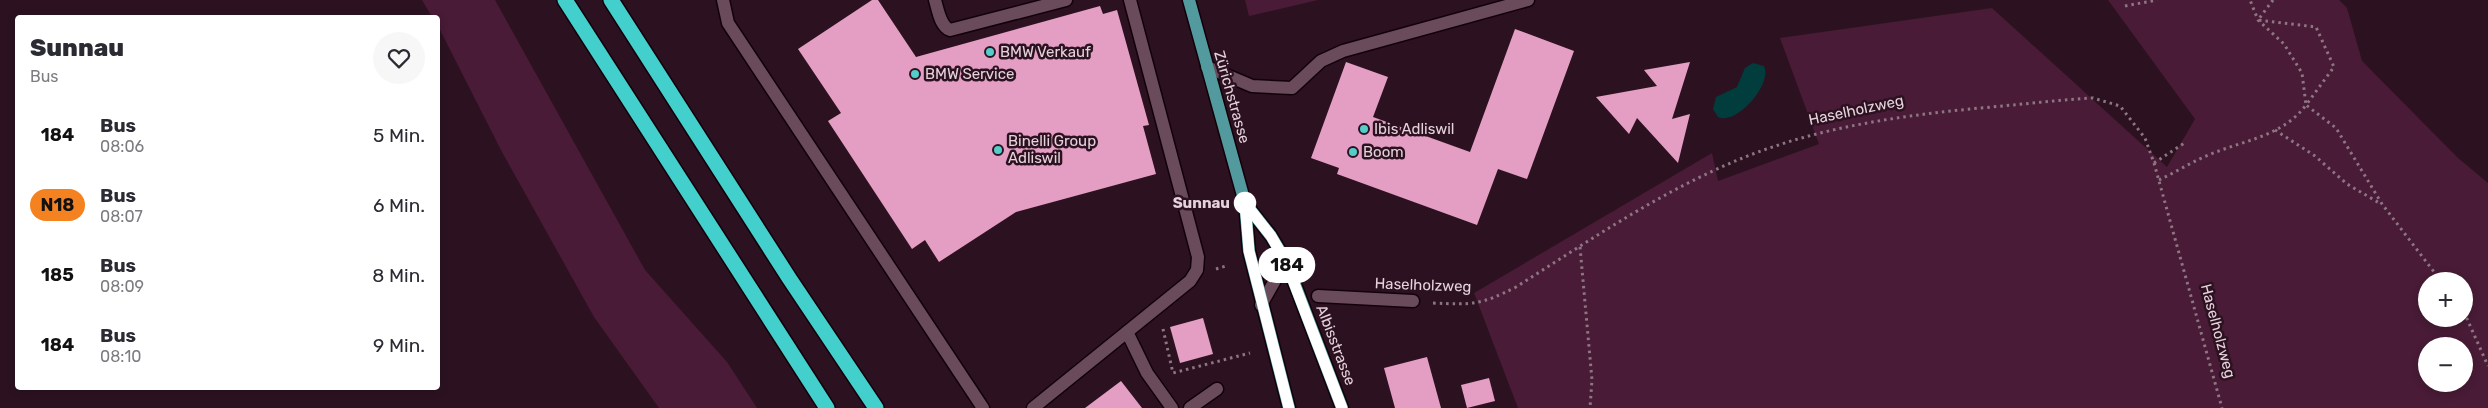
<!DOCTYPE html>
<html lang="de">
<meta charset="utf-8">
<style>
body{margin:0;font-family:Rubik,sans-serif;background:#f7f7f7;color:#2b2b33;height:100vh;display:flex;flex-direction:column;font-size:19px;white-space:nowrap}
*{box-sizing:border-box;margin:0}
p{font-size:16px;color:#7c7c81}
.icon{flex:none;width:28px;height:28px;fill:none;stroke:currentColor;stroke-width:2;stroke-linecap:round;stroke-linejoin:round}
.map{position:relative;flex:1;overflow:hidden}
.panel{position:absolute;left:15px;top:15px;width:425px;height:375px;display:flex;flex-direction:column;background:#fff;border-radius:5px;box-shadow:0 2px 8px #0003}
.panel>*{flex:none}
.badge{padding:0 10px;border-radius:16px;font-size:18px;line-height:32px}
.controls{position:absolute;left:2418px;top:272px;display:grid;gap:10px}
.controls a{display:grid;place-items:center;width:55px;height:55px;border-radius:50%;background:#fff;box-shadow:0 2px 8px #0003;font-size:25px}
.map>.badge{position:absolute;translate:-50% -50%;box-shadow:0 0 0 2px #fff}
.round{display:grid;place-items:center;flex:none;width:52px;height:52px;border-radius:26px;background:#f7f7f7}
.summary{display:flex;align-items:center;justify-content:space-between;height:85px;padding:0 15px}
h1{font-size:24px;font-weight:800;line-height:38px}
ul{padding:0;list-style:none}
li{display:flex;align-items:center;gap:15px;height:70px;padding:0 15px}
li div{flex:1}
li b{display:block;font-size:19px}
li em{font-style:normal}
li .badge{min-width:55px;font-weight:700;text-align:center}
.map>svg:first-child{display:block}
.green{fill:#491b36;fill-rule:evenodd}
.water{fill:#003d3c}
.building{fill:#e49ec3}
.lines{fill:none;stroke-linecap:round;stroke-linejoin:round}
.minor-casing{stroke:#13010a;stroke-width:15}
.major-casing{stroke:#13010a;stroke-width:15}
.highway-casing{stroke:#13010a;stroke-width:18}
.path{stroke:#8c7682;stroke-width:3;stroke-dasharray:2.5 4;stroke-linecap:butt}
.minor{stroke:#694b5b;stroke-width:12}
.major{stroke:#529a9e;stroke-width:12}
.highway{stroke:#43cfcb;stroke-width:15}
.line-casing{stroke:#fff;stroke-width:11}
.line{stroke:#fff;stroke-width:8}
.poi-dot{fill:#53cdc9;stroke:#2c1221;stroke-width:2}
.stop-dot{fill:#fff;stroke:#fff;stroke-width:2.5}
.labels{text-anchor:middle;stroke-width:5;stroke-linejoin:round;paint-order:stroke}
.poi-label{font-size:15px;fill:#e5d2db;stroke:#2c1221;text-anchor:start}
.street-label{font-size:15px;fill:#e5d2db;stroke:#2c1221}
.stop-label{font-size:15px;font-weight:bold;fill:#e5d2db;stroke:#2c1221;text-anchor:end}
</style>
<div class="map">
<svg width="2488" height="408" viewBox="0 0 2488 408">
<rect width="100%" height="100%" fill="#2c1221"/>
<g class="green">
<polygon points="422,0 495,0 645,270 727,362 757,408 659,408 594,317 502,152 438,26 438,18 432,17"/>
<polygon points="1245,0 1318,0 1249,16"/>
<path d="M2108 0H2339L2347 8 2362 61 2458 158 2488 183V408H1518L1474 293 1712 153 1718 181 1819 144 1780 38 1992 8 2167 167 2195 119ZM2464 281V319H2426V281ZM2464 346V384H2426V346Z"/>
</g>
<path class="water" d="M1753 63 1764 66C1773 84 1736 126 1718 117L1713 109 1716 97 1737 87 1745 68Z"/>
<g class="building">
<polygon points="872,0 878,0 916,57 1100,6 1103,14 1117,10 1149,125 1143,126 1156,174 1016,212 939,262 925,240 912,249 828,121 841,113 798,49"/>
<polygon points="1515,29 1574,51 1527,179 1498,169 1477,225 1337,174 1339,168 1311,158 1346,62 1388,77 1373,117 1470,152"/>
<polygon points="1690,62 1672,119 1690,114 1678,163 1637,118 1629,134 1596,97 1657,86 1644,70"/>
<polygon points="1203,318 1213,354 1180,363 1170,327"/>
<polygon points="1427,357 1441,408 1395,408 1384,368"/>
<polygon points="1489,378 1495,401 1467,408 1461,385"/>
<polygon points="1121,381 1142,408 1085,408"/>
</g>
<g class="lines">
<defs>
<g id="minor">
<polyline points="723,0 728,23 983,408"/>
<path d="M935 0C938 10 940 26 950 30L1066 0"/>
<polyline points="1207,67 1252,86 1292,88 1321,61 1343,51 1528,0"/>
<polyline points="1318,296 1413,301"/>
<polyline points="1261,305 1286,261"/>
<polyline points="1127,332 1147,373 1172,408"/>
<polyline points="1033,408 1190,281 1197,270 1198,257 1130,0"/>
<polyline points="1190,408 1217,389"/>
</g>
<g id="major">
<polyline points="1189,0 1245,203 1249,251 1289,408"/>
<polyline points="1245,203 1271,236 1286,261 1342,408"/>
</g>
<g id="highway">
<polyline points="565,0 827,408"/>
<polyline points="611,0 789,278 876,408"/>
</g>
</defs>
<use href="#minor" class="minor-casing"/>
<use href="#major" class="major-casing"/>
<use href="#highway" class="highway-casing"/>
<g class="path">
<polyline points="2273,0 2258,20 2316,27 2334,67 2306,105 2336,128 2382,204 2441,281"/>
<polyline points="2125,6 2157,0"/>
<polyline points="2275,130 2315,156 2347,184 2381,204"/>
<polyline points="2154,163 2186,142"/>
<path d="M2159 180C2176 172 2193 161 2211 154 2245 140 2283 136 2306 105L2302 73 2284 44 2258 20 2250 0"/>
<polyline points="1580,247 1592,380 1590,408"/>
<polyline points="1216,269 1226,266"/>
<path d="M1433 303C1472 305 1481 305 1516 287 1581 246 1645 202 1715 170 1800 130 1888 117 1980 108 2018 105 2055 100 2093 98L2120 106 2145 138 2154 163 2222 408"/>
<polyline points="2464,312 2488,366"/>
<polyline points="1163,329 1173,373 1250,353"/>
</g>
<use href="#minor" class="minor"/>
<use href="#major" class="major"/>
<use href="#highway" class="highway"/>
</g>
<g class="lines">
<defs>
<polyline id="line" points="1289,408 1249,251 1245,203 1271,236 1286,262 1342,408"/>
</defs>
<use href="#line" class="line-casing"/>
<use href="#line" class="line"/>
</g>
<g class="poi-dot">
<circle cx="990" cy="52" r="5"/>
<circle cx="915" cy="74" r="5"/>
<circle cx="1364" cy="129" r="5"/>
<circle cx="998" cy="150" r="5"/>
<circle cx="1353" cy="152" r="5"/>
</g>
<circle class="stop-dot" cx="1245" cy="203" r="10"/>
<g class="labels">
<g class="poi-label">
<text x="1000" y="57">BMW Verkauf</text>
<text x="925" y="79">BMW Service</text>
<text x="1374" y="134">Ibis Adliswil</text>
<text x="1008" y="146">Binelli Group<tspan x="1008" dy="17">Adliswil</tspan></text>
<text x="1363" y="157">Boom</text>
</g>
<g class="street-label">
<text transform="translate(1232 97) rotate(74)" y="5">Zürichstrasse</text>
<text transform="translate(1856 110) rotate(-12)" y="5">Haselholzweg</text>
<text transform="translate(1423 285) rotate(2)" y="5">Haselholzweg</text>
<text transform="translate(2218 331) rotate(75)" y="5">Haselholzweg</text>
<text transform="translate(1336 345) rotate(69)" y="5">Albisstrasse</text>
</g>
<g class="stop-label">
<text x="1230" y="208">Sunnau</text>
</g>
</g>
</svg>
<div class="controls">
<a>+</a>
<a>−</a>
</div>
<b class="badge" style="left:1287px;top:265px;background:#fff;color:#111">184</b>
<section class="panel">
<div class="summary"><div><h1>Sunnau</h1><p>Bus</p></div><a class="round"><svg class="icon" aria-label="heart" viewBox="0 0 24 24"><path d="M12 20l-8-8c-3-5 5-10 8-4 3-6 11-1 8 4z"/></svg></a></div>
<ul>
<li><span class="badge" style="background:#fff;color:#111">184</span><div><b>Bus</b><p>08:06</p></div><em>5 Min.</em></li>
<li><span class="badge" style="background:#f58220;color:#111">N18</span><div><b>Bus</b><p>08:07</p></div><em>6 Min.</em></li>
<li><span class="badge" style="background:#fff;color:#111">185</span><div><b>Bus</b><p>08:09</p></div><em>8 Min.</em></li>
<li><span class="badge" style="background:#fff;color:#111">184</span><div><b>Bus</b><p>08:10</p></div><em>9 Min.</em></li>
</ul>
</section>
</div>
